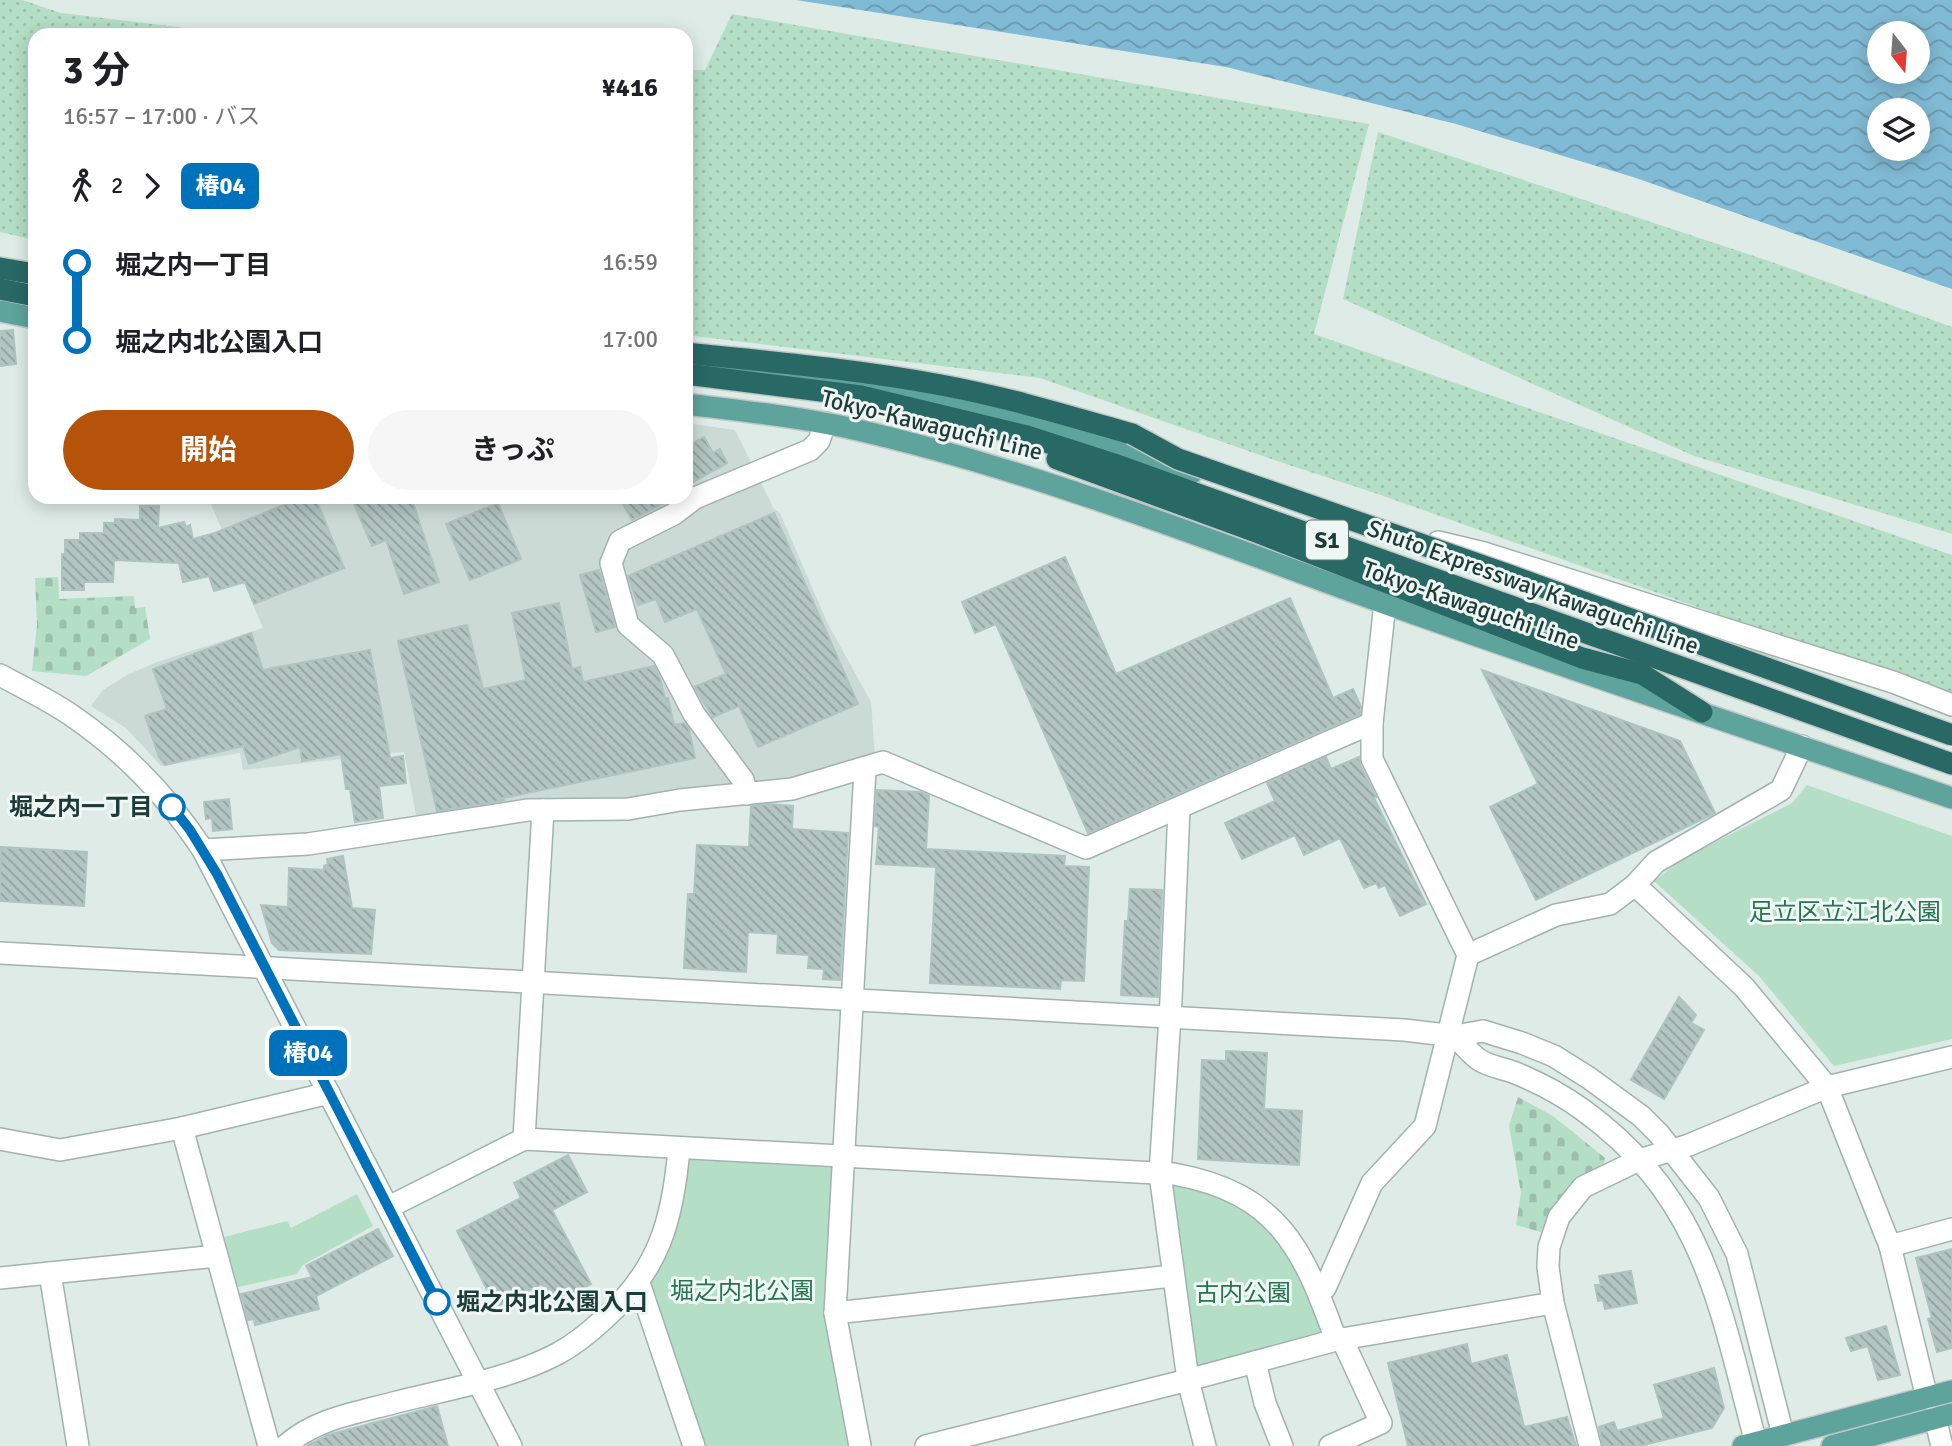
<!DOCTYPE html>
<html lang="ja">
<meta charset="utf-8">
<style>
body{margin:0;font-family:Signika,"Noto Sans JP",sans-serif;background:#f6f6f6;color:#202124;height:100vh;display:flex;flex-direction:column;font-size:26px;white-space:nowrap}
*{box-sizing:border-box;margin:0}
p{font-size:23px;color:#757577}
.icon{flex:none;width:38px;height:38px;fill:none;stroke:currentColor;stroke-width:2;stroke-linecap:round;stroke-linejoin:round}
.map{position:relative;flex:1;overflow:hidden}
.details{position:absolute;left:28px;top:28px;width:665px;height:476px;display:flex;flex-direction:column;background:#fff;border-radius:21px;box-shadow:0 4px 18px #0003}
.details>*{flex:none}
.badge{padding:0 14px;border-radius:10px;font-size:24px;line-height:46px}
.needle{width:46px;rotate:163deg}
.buttons{position:absolute;left:1867px;top:21px;display:grid;gap:14px}
.buttons a{display:grid;place-items:center;width:63px;height:63px;border-radius:50%;background:#fff;box-shadow:0 4px 18px #0003;font-size:35px}
.map>.badge{position:absolute;translate:-50% -50%;box-shadow:0 0 0 4px #fff}
.legs{display:flex;align-items:center;gap:10px;height:77px;padding:0 35px;font-size:23px}
.legs p{margin-inline-start:auto}
.head{display:flex;align-items:center;justify-content:space-between;height:119px;padding:0 35px}
h1{font-size:38px;font-weight:700;line-height:52px}
.action{display:flex;gap:14px;margin-top:auto;padding:14px 35px}
.action a{flex:1;height:80px;border-radius:42px;background:#b45309;color:#fff;font-size:28px;font-weight:700;line-height:80px;text-align:center}
.action a+a{background:#f6f6f6;color:#202124}
ul{padding:0 35px;list-style:none}
li{display:flex;align-items:center;gap:24px;height:77px;font-size:26px}
li i{display:grid;place-items:center;width:10px;height:100%;margin:0 9px;background:currentColor}
li i::after{content:'';width:18px;height:18px;margin:-9px;border:5px solid;border-radius:50%;background:#fff}
li p{margin-inline-start:auto}
li:first-child i{background:linear-gradient(#0000 50%,currentColor 0)}
li:last-child i{background:linear-gradient(currentColor 50%,#0000 0)}
.map>svg:first-child{display:block}
.built{fill:#ccdad6}
.grass{fill:url(#grass-dots)}
.cemetery{fill:url(#cemetery-stones)}
.green{fill:#b5dec6}
.water{fill:url(#water-waves);fill-rule:evenodd}
.building{fill:url(#building-back-hatch);stroke:#b0c4bf;stroke-width:2}
.lines{fill:none;stroke-linecap:round;stroke-linejoin:round}
.minor-casing{stroke:#a1b3af;stroke-width:24}
.major-casing{stroke:#c0c8c7;stroke-width:24}
.highway-casing{stroke:#c0c8c7;stroke-width:24}
.minor{stroke:#fff;stroke-width:21}
.major{stroke:#5fa39d;stroke-width:21}
.highway{stroke:#286966;stroke-width:21}
.highway-bridge-casing{stroke:#c0c8c7;stroke-width:24;stroke-linecap:butt}
.highway-bridge{stroke:#286966;stroke-width:21}
.line-1-casing{stroke:#fff;stroke-width:16}
.line-1{stroke:#0072bc;stroke-width:10}
.stop-1-dot{fill:#fff;stroke:#0072bc;stroke-width:3.5}
.labels{text-anchor:middle;stroke-width:6;stroke-linejoin:round;paint-order:stroke}
.shield{fill:#eef7f4;stroke:#5c7370;stroke-width:2}
.shield-label{font-size:23px;font-weight:bold;fill:#1e3b38}
.street-label{font-size:24px;fill:#1e3b38;stroke:#eef7f4}
.stop-label{font-size:24px;font-weight:bold;fill:#1e3b38;stroke:#eef7f4;text-anchor:end}
.park-label{font-size:24px;fill:#267451;stroke:#eef7f4}
</style>
<div class="map">
<svg width="1952" height="1446" viewBox="0 0 1952 1446">
<defs>
<pattern id="grass-dots" width="8" height="8" patternUnits="userSpaceOnUse" patternTransform="scale(1.75)"><rect width="8" height="8" fill="#b5dec6"/><path d="M2 2h.1M6 6h.1" fill="none" stroke="#9bbfab" stroke-width="1.8" stroke-linecap="round"/></pattern>
<pattern id="cemetery-stones" width="16" height="16" patternUnits="userSpaceOnUse" patternTransform="scale(1.75)"><rect width="16" height="16" fill="#b5dec6"/><path d="M2 7V4a2 2 0 0 1 4 0v3zM10 15v-3a2 2 0 0 1 4 0v3z" fill="#9bbfab"/></pattern>
<pattern id="water-waves" width="16" height="10" patternUnits="userSpaceOnUse" patternTransform="scale(1.75)"><rect width="16" height="10" fill="#81bad4"/><path d="M0 5q4-4 8 0t8 0" fill="none" stroke="#6998ad"/></pattern>
<pattern id="building-back-hatch" width="6" height="6" patternUnits="userSpaceOnUse" patternTransform="scale(1.75)"><rect width="6" height="6" fill="#b3c5c0"/><path d="M-1 5l2 2M0 0l6 6M5-1l2 2" fill="none" stroke="#91a19d"/></pattern>
</defs>
<rect width="100%" height="100%" fill="#deebe7"/>
<polygon class="built" points="686,423 735,430 774,509 780,513 827,622 871,702 875,757 788,782 417,820 404,752 243,770 240,753 161,766 126,728 91,706 103,690 127,675 157,662 263,628 208,497 686,497"/>
<g class="grass">
<polygon points="0,0 22,0 61,13 245,35 35,35 35,240 0,232"/>
<polygon points="732,14 1369,124 1314,334 1952,555 1952,697 1375,493 1280,462 1040,378 686,335 686,70 705,70"/>
<polygon points="1378,132 1766,260 1952,327 1952,534 1694,456 1343,299"/>
</g>
<g class="cemetery">
<polygon points="58,577 59,599 134,596 135,608 145,607 150,639 86,676 32,671 37,625 35,578"/>
<path d="M1518 1097 1553 1116 1605 1158 1603 1167C1571 1177 1555 1204 1544 1233L1516 1225 1521 1193 1509 1126Z"/>
</g>
<g class="green">
<polygon points="1807,785 1952,836 1952,1039 1834,1066 1759,976 1654,881 1684,858 1792,803"/>
<polygon points="691,1156 832,1165 835,1170 852,1446 703,1446 648,1286 684,1165"/>
<polygon points="1173,1182 1214,1192 1264,1223 1293,1260 1322,1332 1319,1336 1201,1366 1192,1362 1167,1188"/>
<polygon points="357,1194 373,1226 303,1265 297,1274 238,1287 224,1237 287,1221 291,1228"/>
</g>
<path class="water" d="M796 0H1952V289L1633 177 1456 124 1226 67ZM1880 33H1918V72H1880ZM1880 110H1918V149H1880Z"/>
<g class="building">
<polygon points="13,330 16,364 0,366 0,331"/>
<polygon points="704,437 713,453 720,449 727,463 686,486 686,447"/>
<polygon points="303,497 315,497 344,568 254,604 245,582 214,591 209,576 183,582 179,563 114,560 113,582 84,582 84,590 62,590 62,554 65,554 65,540 80,540 80,533 104,533 104,523 115,523 115,519 140,520 140,506 159,506 158,528 184,522 186,527 190,525 193,539 215,533"/>
<polygon points="351,497 411,497 439,582 404,594 386,540 372,546"/>
<polygon points="619,497 675,497 632,520"/>
<polygon points="498,503 521,559 470,580 446,524"/>
<polygon points="774,513 858,704 758,747 739,706 713,717 694,687 726,674 697,609 665,622 656,599 638,605 628,576"/>
<polygon points="1065,557 1116,674 1290,598 1333,698 1353,689 1361,707 1360,714 1088,833 996,624 975,633 962,602"/>
<polygon points="599,570 615,627 596,632 580,575"/>
<polygon points="559,603 572,669 580,667 583,682 654,666 660,678 665,698 668,698 674,725 684,723 689,729 695,758 503,798 504,800 495,802 437,811 398,641 467,625 483,689 526,680 512,613"/>
<polygon points="251,633 263,670 370,650 390,758 403,756 406,783 379,786 383,818 355,822 350,789 346,789 341,754 302,761 300,747 249,764 243,746 165,765 159,757 145,716 167,709 153,669"/>
<polygon points="1482,670 1680,741 1715,813 1536,900 1490,807 1538,784"/>
<polygon points="1326,757 1331,769 1359,757 1360,765 1376,797 1374,798 1426,904 1400,916 1385,885 1379,888 1376,883 1364,888 1340,838 1304,855 1295,835 1242,859 1225,823 1275,801 1267,783"/>
<polygon points="877,790 920,792 929,796 926,849 1065,856 1064,866 1089,867 1084,981 1061,980 1060,989 930,983 936,867 876,864 879,827 875,826"/>
<polygon points="229,799 232,829 213,831 212,818 206,819 204,802"/>
<polygon points="769,804 793,806 792,829 848,833 840,980 823,979 824,969 808,968 809,955 777,953 778,934 748,932 746,972 684,968 688,894 694,894 697,845 749,847 751,806"/>
<polygon points="1,847 87,852 84,906 0,901"/>
<polygon points="343,856 352,908 375,910 371,954 279,950 272,943 261,905 288,907 289,868 324,870 324,866 328,864 327,859"/>
<polygon points="1130,889 1162,890 1158,997 1121,995 1125,921 1128,921"/>
<polygon points="1679,997 1696,1015 1691,1023 1704,1030 1664,1099 1631,1080"/>
<polygon points="1226,1051 1267,1053 1264,1109 1302,1111 1299,1165 1198,1159 1202,1060 1226,1061"/>
<polygon points="568,1155 587,1192 552,1210 591,1284 553,1304 542,1284 496,1307 457,1231 521,1198 514,1183"/>
<polygon points="378,1229 393,1256 316,1296 319,1309 255,1325 254,1319 248,1320 241,1294 312,1277 306,1266"/>
<polygon points="1952,1249 1952,1348 1937,1352 1928,1319 1932,1318 1916,1258"/>
<polygon points="1631,1271 1637,1303 1605,1309 1603,1300 1598,1301 1595,1285 1601,1285 1599,1276"/>
<polygon points="1886,1326 1900,1375 1878,1380 1868,1346 1851,1351 1846,1338"/>
<polygon points="1467,1344 1471,1364 1507,1355 1524,1427 1567,1417 1576,1446 1408,1446 1388,1363"/>
<polygon points="1714,1368 1724,1408 1712,1428 1640,1446 1603,1446 1599,1427 1614,1422 1617,1431 1664,1418 1654,1385"/>
<polygon points="437,1406 448,1446 307,1446 328,1435"/>
</g>
<g class="lines">
<defs>
<g id="minor">
<polyline points="1438,542 1484,553 1893,682 1952,705"/>
<polyline points="1385,603 1372,723 1372,759 1468,955"/>
<path d="M0 675C24 688 49 700 71 715 124 751 168 797 203 850L511 1446"/>
<polyline points="747,794 743,780 694,714 663,655 628,625 611,563 620,541 674,514 695,498 810,450 819,441 825,423"/>
<polyline points="1179,808 1171,1000 1160,1174 1188,1380 1205,1446"/>
<polyline points="203,850 308,844 528,810 628,809 680,800 792,789 883,762 1086,848 1372,723"/>
<polyline points="1635,885 1744,987 1827,1087 1890,1246 1927,1398"/>
<polyline points="0,953 1404,1030 1455,1036 1483,1031 1522,1043 1554,1056 1589,1078 1641,1116 1659,1134 1709,1198 1737,1254 1783,1435"/>
<path d="M1455 1036C1463 1044 1470 1053 1478 1059 1487 1066 1502 1068 1513 1072 1538 1082 1561 1094 1583 1110 1705 1198 1720 1308 1756 1443"/>
<polyline points="182,1128 269,1446"/>
<polyline points="0,1139 60,1150 182,1128 329,1093"/>
<path d="M524 1139 1174 1174C1278 1193 1303 1248 1336 1340"/>
<polyline points="389,1207 524,1139 543,810"/>
<polyline points="1890,1246 1952,1229"/>
<polyline points="50,1273 78,1446"/>
<polyline points="0,1278 217,1256"/>
<polyline points="639,1283 694,1446"/>
<polyline points="1319,1292 1325,1288 1372,1183 1425,1126 1468,955 1556,915 1610,904 1635,885 1656,862 1781,790 1802,746"/>
<polyline points="835,1313 1172,1276"/>
<polyline points="1255,1362 1265,1403 1282,1446"/>
<polyline points="1935,1418 1942,1446"/>
<path d="M285 1446C315 1419 355 1413 393 1403 447 1389 507 1380 557 1354 574 1345 590 1332 604 1319 659 1270 673 1220 679 1148"/>
<polyline points="860,1446 835,1313 865,769"/>
<polyline points="926,1446 1188,1380 1336,1340 1553,1303"/>
<polyline points="1330,1446 1381,1423 1342,1339"/>
<polyline points="1590,1446 1553,1303 1548,1267 1549,1247 1559,1217 1583,1187 1639,1160 1689,1145 1827,1087 1952,1057"/>
</g>
<g id="major">
<polyline points="0,311 35,318"/>
<polyline points="705,365 890,390 1032,420 1192,473"/>
<path d="M686 404C743 411 801 417 858 430 1039 472 1209 540 1384 603 1572 670 1762 733 1952 798"/>
<polyline points="1743,1446 1952,1391"/>
<polyline points="1832,1446 1952,1414"/>
</g>
<g id="highway">
<polyline points="0,268 35,274"/>
<polyline points="0,289 35,296"/>
<path d="M686 353C771 362 856 369 941 385 1006 397 1069 416 1132 434"/>
<polyline points="686,374 861,396 1027,436 1114,464 1952,764"/>
<polyline points="1057,459 1256,532 1582,658 1642,674 1702,712"/>
</g>
</defs>
<use href="#minor" class="minor-casing"/>
<use href="#major" class="major-casing"/>
<use href="#highway" class="highway-casing"/>
<use href="#minor" class="minor"/>
<use href="#major" class="major"/>
<use href="#highway" class="highway"/>
<defs>
<polyline id="highway-bridge" points="1132,434 1178,459 1509,575 1952,735"/>
</defs>
<use href="#highway-bridge" class="highway-bridge-casing"/>
<use href="#highway-bridge" class="highway-bridge"/>
</g>
<g class="lines">
<defs>
<polyline id="line-1" points="172,807 190,830 217,874 437,1302"/>
</defs>
<use href="#line-1" class="line-1-casing"/>
<use href="#line-1" class="line-1"/>
</g>
<g class="stop-1-dot">
<circle cx="172" cy="807" r="12"/>
<circle cx="437" cy="1302" r="12"/>
</g>
<g class="labels">
<rect class="shield" x="1306" y="520.5" width="42" height="39" rx="5"/>
<g class="shield-label">
<text x="1327" y="548">S1</text>
</g>
<g class="street-label">
<text transform="translate(932 425) rotate(14)" y="8">Tokyo-Kawaguchi Line</text>
<text transform="translate(1533 587) rotate(20)" y="8">Shuto Expressway Kawaguchi Line</text>
<text transform="translate(1471 605) rotate(19)" y="8">Tokyo-Kawaguchi Line</text>
</g>
<g class="stop-label">
<text x="153" y="815">堀之内一丁目</text>
<text x="456" y="1310" text-anchor="start">堀之内北公園入口</text>
</g>
<g class="park-label">
<text x="1845" y="920">足立区立江北公園</text>
<text x="742" y="1299">堀之内北公園</text>
<text x="1243" y="1301">古内公園</text>
</g>
</g>
</svg>
<div class="buttons">
<a><svg class="needle" viewBox="-14 -14 28 28"><path d="M0-13l5 13h-10z" fill="#e53935"/><path d="M0 13l5-13h-10z" fill="#757577"/></svg></a>
<a><svg class="icon" aria-label="layers" viewBox="0 0 24 24"><path d="M12 4l9 5-9 5-9-5zM3 14l9 5 9-5"/></svg></a>
</div>
<b class="badge" style="left:308px;top:1053px;background:#0072bc;color:#fff">椿04</b>
<section class="details">
<div class="head"><div><h1>3 分</h1><p>16:57 – 17:00 · バス</p></div><b>¥416</b></div>
<div class="legs"><svg class="icon" aria-label="walk" viewBox="0 0 24 24"><circle cx="13" cy="4" r="2"/><path d="M13 8l-2 6 4 7M11 14l-3 7M7 12l3-4h3l4 4"/></svg>2<svg class="icon" aria-label="forward" viewBox="0 0 24 24"><path d="M9 5l7 7-7 7"/></svg><b class="badge" style="background:#0072bc;color:#fff">椿04</b></div>
<ul>
<li><i style="color:#0072bc"></i><b>堀之内一丁目</b><p>16:59</p></li>
<li><i style="color:#0072bc"></i><b>堀之内北公園入口</b><p>17:00</p></li>
</ul>
<div class="action"><a>開始</a><a>きっぷ</a></div>
</section>
</div>
